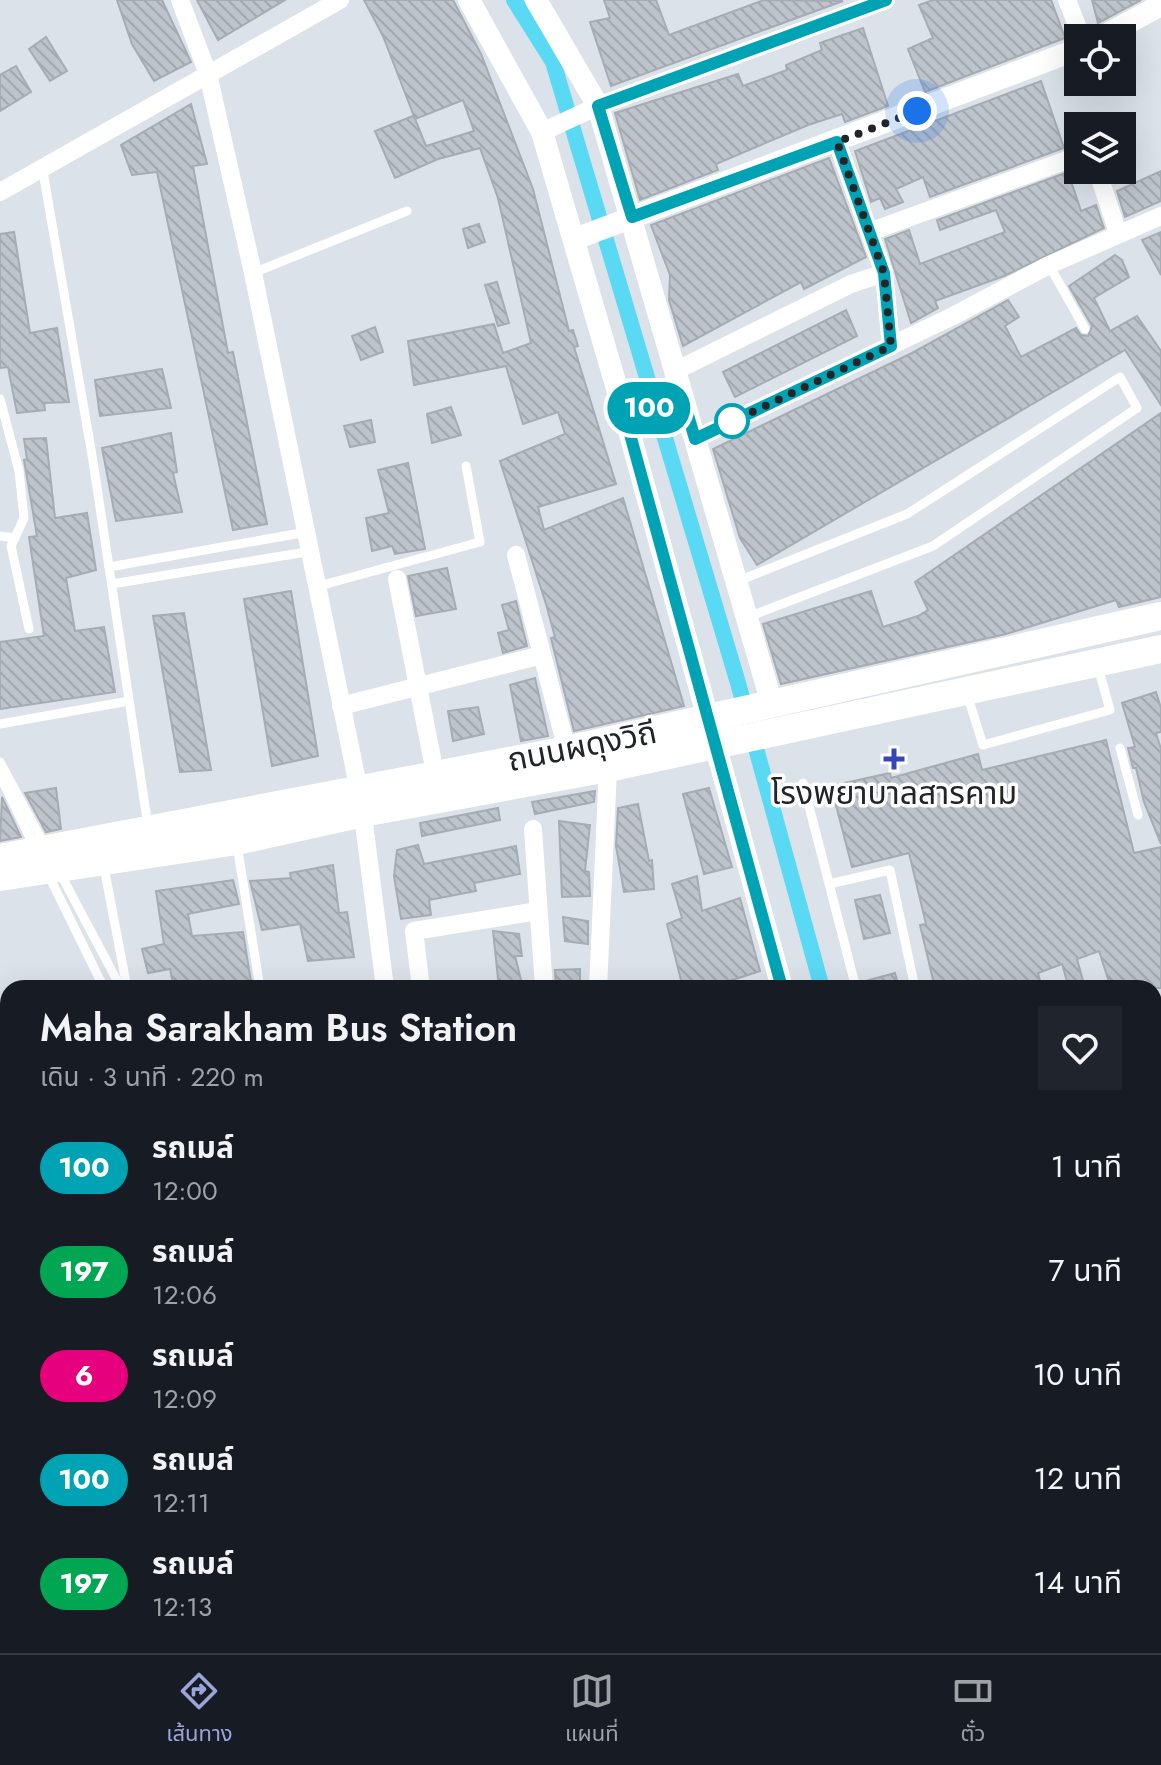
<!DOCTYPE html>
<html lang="th">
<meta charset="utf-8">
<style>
body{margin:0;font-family:Jost,"Noto Sans Thai",sans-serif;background:#20242c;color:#f1f3f6;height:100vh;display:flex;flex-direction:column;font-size:30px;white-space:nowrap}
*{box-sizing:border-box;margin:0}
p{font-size:26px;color:#9ea1a6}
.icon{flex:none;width:44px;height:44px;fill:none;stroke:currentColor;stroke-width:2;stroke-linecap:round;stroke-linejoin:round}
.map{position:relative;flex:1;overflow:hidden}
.panel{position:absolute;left:0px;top:980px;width:1162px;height:674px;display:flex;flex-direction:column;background:#171b24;border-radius:24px 24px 0 0;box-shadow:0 8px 32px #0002}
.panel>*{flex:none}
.badge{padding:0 16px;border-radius:26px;font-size:28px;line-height:52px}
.tools{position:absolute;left:1064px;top:24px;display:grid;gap:16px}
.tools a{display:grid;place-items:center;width:72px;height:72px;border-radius:0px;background:#171b24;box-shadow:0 8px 32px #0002;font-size:40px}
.you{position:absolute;width:40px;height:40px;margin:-20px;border:6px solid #fff;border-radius:50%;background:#1a73e8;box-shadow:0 0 0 12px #1a73e833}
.map>.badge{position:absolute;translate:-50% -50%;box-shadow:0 0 0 4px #fff}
.round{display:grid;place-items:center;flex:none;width:84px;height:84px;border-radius:0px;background:#20242c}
.headline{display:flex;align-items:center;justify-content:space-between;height:136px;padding:0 40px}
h1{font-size:38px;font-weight:600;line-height:60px}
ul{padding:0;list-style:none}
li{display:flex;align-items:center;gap:24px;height:104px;padding:0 40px}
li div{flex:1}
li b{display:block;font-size:30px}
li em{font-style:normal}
li .badge{min-width:88px;font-weight:700;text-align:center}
.tab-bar{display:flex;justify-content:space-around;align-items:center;height:112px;border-top:2px solid #363941;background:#171b24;font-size:22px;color:#9ea1a6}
.tab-bar a{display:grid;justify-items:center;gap:4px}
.tab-bar .active{color:#9ca5da}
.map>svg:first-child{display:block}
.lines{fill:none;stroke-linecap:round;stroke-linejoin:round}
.canal{stroke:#5ad9f5;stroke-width:16}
.building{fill:url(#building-back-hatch);stroke:#a5acb3;stroke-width:2;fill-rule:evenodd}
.service{stroke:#fff;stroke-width:9}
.minor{stroke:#fff;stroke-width:18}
.tertiary{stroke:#fff;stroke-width:22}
.primary{stroke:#fff;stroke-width:28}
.line-casing{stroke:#fff;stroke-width:18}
.line{stroke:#00a3b4;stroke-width:12}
.walk{stroke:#222527;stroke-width:8;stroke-dasharray:0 14.4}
.stop-dot{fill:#fff;stroke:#00a3b4;stroke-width:4}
.poi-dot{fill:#3446b8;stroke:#fff;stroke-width:3}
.labels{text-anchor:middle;stroke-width:7;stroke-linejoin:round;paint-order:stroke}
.street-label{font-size:32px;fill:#222527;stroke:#fff}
.poi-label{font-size:32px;fill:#222527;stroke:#fff}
</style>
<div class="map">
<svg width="1161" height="1653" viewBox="0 0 1161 1653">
<defs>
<pattern id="building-back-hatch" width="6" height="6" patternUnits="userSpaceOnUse" patternTransform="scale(2)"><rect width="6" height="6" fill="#bec4cb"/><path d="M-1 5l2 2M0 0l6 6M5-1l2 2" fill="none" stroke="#a3a8ae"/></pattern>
</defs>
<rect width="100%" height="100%" fill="#dbe2e9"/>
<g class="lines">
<g class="canal">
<polyline points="514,0 553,62 738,683 822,988"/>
<polyline points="996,1646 997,1653"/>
</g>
</g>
<g class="building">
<polygon points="117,0 162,0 191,62 154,81 132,44"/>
<polygon points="197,0 285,0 218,40"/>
<path d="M364 0H453L481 54 533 189 569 331 573 330 578 346 574 347 616 484 538 507 544 530 623 498 684 706 574 731 551 638 555 637 546 604 500 461 565 434 558 412 523 424 506 366 414 385 408 341 494 324 503 353 531 343 498 198 480 148 438 159 395 178 375 131 413 116 415 119 383 36ZM463 100 474 131 426 146 415 119Z"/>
<polygon points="604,0 656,0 669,35 764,0 843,1 611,86 590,22 610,18"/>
<polygon points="933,0 1051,0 1065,38 925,92 908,49 933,38 919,5"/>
<polygon points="1092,0 1141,0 1098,23"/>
<polygon points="863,28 888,106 845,122 842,114 808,125 716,164 718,170 640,200 615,113 738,74 743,86 787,70 786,65 822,50 820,43"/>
<polygon points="46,37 67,71 50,81 29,49"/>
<polygon points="16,66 31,92 0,111 0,75"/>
<polygon points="1041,81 1064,148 930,197 923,177 896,189 903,202 885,209 880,198 871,202 855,151"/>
<polygon points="191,104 207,164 193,166 228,353 233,352 267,524 233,530 157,172 132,175 121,145"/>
<polygon points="829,158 866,257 804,289 801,282 683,346 669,300 670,275 651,225"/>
<polygon points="1161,171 1161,201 1125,217 1117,191"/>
<polygon points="1068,172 1081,211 1096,205 1104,228 1004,276 935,301 938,308 911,323 885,239 909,230 920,264 1005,232 996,210 940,230 937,220"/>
<polygon points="479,224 485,242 468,248 463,229"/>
<polygon points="14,232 30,333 57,328 69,402 44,403 45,410 17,413 8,367 0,368 0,234"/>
<polygon points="1161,232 1161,275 1142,240"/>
<polygon points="1115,255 1122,260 1129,277 1094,298 1110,331 1137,316 1161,351 1161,405 1125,350 757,565 740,538 713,449 912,353 1008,300 1019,317 1005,326 1021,357 1076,328 1081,335 1088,336 1092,326 1069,286"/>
<polygon points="497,282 509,323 498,326 485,285"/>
<polygon points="846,310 857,336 735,397 723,372"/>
<polygon points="375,327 383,352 361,360 352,336"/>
<polygon points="162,369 171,408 100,416 95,380"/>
<polygon points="451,407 461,435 432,443 427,414"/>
<polygon points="1161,413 1161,597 1119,607 1116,600 1006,634 781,684 763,624 871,591 883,627 918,616 928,610 915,582"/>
<polygon points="371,420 375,442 350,447 344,426"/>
<polygon points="171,433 177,472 173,473 182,512 116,521 102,448"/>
<polygon points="46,438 55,518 87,513 96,570 66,578 75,631 104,627 115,692 0,709 0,642 44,636 29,537 37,536 24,460 27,459 24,439"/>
<polygon points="408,463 425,549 395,554 392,546 372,551 366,518 389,513 378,470"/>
<polygon points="447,568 456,609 416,616 408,576"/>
<polygon points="291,591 318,756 272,766 244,599"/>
<polygon points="516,601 527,646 503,653 498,633 509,630 502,605"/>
<polygon points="184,613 211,770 180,772 153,616"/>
<polygon points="535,678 548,736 521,741 510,685"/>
<polygon points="1156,692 1161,708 1161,732 1156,733 1161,749 1161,844 1144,802 1136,768 1133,768 1128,748 1135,747 1122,703"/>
<polygon points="478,707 484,734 453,741 448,711"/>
<polygon points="1106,740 1134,853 1161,847 1161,988 1111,988 1099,951 1077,959 1085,988 1069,988 1062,964 1038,973 1042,988 935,988 920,925 926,924 909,853 852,867 831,786 890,773 891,778 978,754 982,770"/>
<polygon points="56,788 61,829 46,832 25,793"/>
<polygon points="709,788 732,867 704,874 683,794"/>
<polygon points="595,791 594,802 535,814 532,802"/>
<polygon points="2,797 21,837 0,841"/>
<polygon points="638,804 649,861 652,860 654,889 624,892 616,846 618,808"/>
<polygon points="498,808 500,820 422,836 420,823"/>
<polygon points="559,821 590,825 585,871 589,872 590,896 562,897"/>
<polygon points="418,845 424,864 516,846 520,874 474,883 476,891 429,900 431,915 401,919 394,876 397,850"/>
<polygon points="333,865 339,913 347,912 354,957 308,961 300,924 262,930 250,881 291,878 290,873"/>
<polygon points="697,876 702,911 740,898 760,971 708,988 683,988 667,924 682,918 672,884"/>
<polygon points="233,880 239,904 188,914 192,936 243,932 252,988 174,988 170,969 148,973 142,949 164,944 156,891"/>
<polygon points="880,895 890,933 864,939 855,900"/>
<polygon points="563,917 588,921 588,944 565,941"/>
<polygon points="493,931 519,934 522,956 515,956 523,988 499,988"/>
<polygon points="580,969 580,988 556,988 555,970"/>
<polygon points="895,973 899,988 863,988 862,982"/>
</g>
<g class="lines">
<g class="service">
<polyline points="42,166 93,461 148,826"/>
<polyline points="1049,265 1085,329"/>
<polyline points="253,273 407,211"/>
<polyline points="0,399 19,471 24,518 11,546 29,629"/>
<polyline points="0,536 15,538"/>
<polyline points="109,567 307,532"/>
<polyline points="738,581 907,514 1120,377 1137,408 933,546 748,617"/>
<polyline points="112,584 312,551"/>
<polyline points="319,586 480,542 466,466"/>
<polyline points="967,694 983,745 1110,710 1098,667"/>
<polyline points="0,724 129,701"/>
<polyline points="1120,748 1138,815"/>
<polyline points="0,762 44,844"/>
<polyline points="0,776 35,848"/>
<polyline points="803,783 856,988"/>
<polyline points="237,845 260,988"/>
<polyline points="104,867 127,988"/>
<polyline points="59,871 121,988"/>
<polyline points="47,872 104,988"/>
<polyline points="829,884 890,870 915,988"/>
<polyline points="0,1031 5,1056 0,1057"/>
<polyline points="1154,1054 1161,1052"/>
<polyline points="5,1056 8,1074"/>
<polyline points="0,1336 8,1334"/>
<polyline points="0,1463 8,1462"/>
<polyline points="248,1646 250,1653"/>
<polyline points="362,1646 363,1653"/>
</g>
<g class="minor">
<polyline points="180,0 208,74 253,273 361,800 385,988"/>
<polyline points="1067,0 1082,38"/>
<polyline points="542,132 598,106 886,0"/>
<polyline points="837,142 884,273"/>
<polyline points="1097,170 1118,233"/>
<polyline points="0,192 340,0"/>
<polyline points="872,231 1078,156"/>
<polyline points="675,371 851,284 884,273 891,346"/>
<polyline points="695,439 951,317 1049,265 1161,216"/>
<polyline points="516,555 567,750"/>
<polyline points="397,579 432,758"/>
<polyline points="341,706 542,655"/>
<polyline points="533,829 544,988"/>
<polyline points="421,988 414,931 538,911"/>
<polyline points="598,988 608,768"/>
<polyline points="1154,1429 1161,1426"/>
<polyline points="1154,1518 1161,1530"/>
<polyline points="0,1573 8,1572"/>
<polyline points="455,1646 457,1653"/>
<polyline points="478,1646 483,1653"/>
</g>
<g class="tertiary">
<polyline points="469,0 542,132 625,416 782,988"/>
<polyline points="536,0 598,106 772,704"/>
<polyline points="1100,38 1161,5"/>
<polyline points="575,239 1078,49"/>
<polyline points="625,416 683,398"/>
<polyline points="958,1646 959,1653"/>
</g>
<g class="primary">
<polyline points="0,858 567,750 1161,616"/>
<polyline points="0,877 237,841 363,813 608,768 1161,649"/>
</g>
</g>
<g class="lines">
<defs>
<polyline id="line" points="782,988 625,416 683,398 695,439 891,346 884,273 837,142 632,217 598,106 886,0"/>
</defs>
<use href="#line" class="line-casing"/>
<use href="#line" class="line"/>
<polyline class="walk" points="732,421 723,426 891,346 884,273 837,142 917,111"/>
</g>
<circle class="stop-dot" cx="732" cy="421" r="16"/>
<path class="poi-dot" d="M890 747h8v8h8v8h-8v8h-8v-8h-8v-8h8z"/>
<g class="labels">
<g class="street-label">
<text transform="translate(582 746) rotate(-11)" y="11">ถนนผดุงวิถี</text>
</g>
<g class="poi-label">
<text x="894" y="804">โรงพยาบาลสารคาม</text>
</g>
</g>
</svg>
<div class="tools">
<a><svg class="icon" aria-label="locate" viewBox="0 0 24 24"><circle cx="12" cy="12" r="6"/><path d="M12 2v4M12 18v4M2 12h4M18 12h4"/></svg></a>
<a><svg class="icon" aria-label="layers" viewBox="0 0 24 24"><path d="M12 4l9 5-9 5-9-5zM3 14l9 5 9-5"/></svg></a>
</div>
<div class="you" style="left:917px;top:111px"></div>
<b class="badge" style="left:649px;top:408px;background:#00a3b4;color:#fff">100</b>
<section class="panel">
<div class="headline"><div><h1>Maha Sarakham Bus Station</h1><p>เดิน · 3 นาที · 220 m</p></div><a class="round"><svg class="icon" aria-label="heart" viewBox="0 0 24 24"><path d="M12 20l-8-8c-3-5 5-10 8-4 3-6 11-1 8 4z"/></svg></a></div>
<ul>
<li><span class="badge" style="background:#00a3b4;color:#fff">100</span><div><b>รถเมล์</b><p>12:00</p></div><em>1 นาที</em></li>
<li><span class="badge" style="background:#00a651;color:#fff">197</span><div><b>รถเมล์</b><p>12:06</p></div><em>7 นาที</em></li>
<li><span class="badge" style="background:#e6007e;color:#fff">6</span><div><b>รถเมล์</b><p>12:09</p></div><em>10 นาที</em></li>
<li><span class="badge" style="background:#00a3b4;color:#fff">100</span><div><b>รถเมล์</b><p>12:11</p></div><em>12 นาที</em></li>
<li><span class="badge" style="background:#00a651;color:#fff">197</span><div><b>รถเมล์</b><p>12:13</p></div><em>14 นาที</em></li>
</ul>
</section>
</div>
<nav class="tab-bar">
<a class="active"><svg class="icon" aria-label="directions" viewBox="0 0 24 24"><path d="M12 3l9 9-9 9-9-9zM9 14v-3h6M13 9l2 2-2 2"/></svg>เส้นทาง</a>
<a><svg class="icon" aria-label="map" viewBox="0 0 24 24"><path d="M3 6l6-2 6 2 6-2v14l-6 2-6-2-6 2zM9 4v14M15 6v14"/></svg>แผนที่</a>
<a><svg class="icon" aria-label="tickets" viewBox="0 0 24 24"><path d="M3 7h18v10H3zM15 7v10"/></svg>ตั๋ว</a>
</nav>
